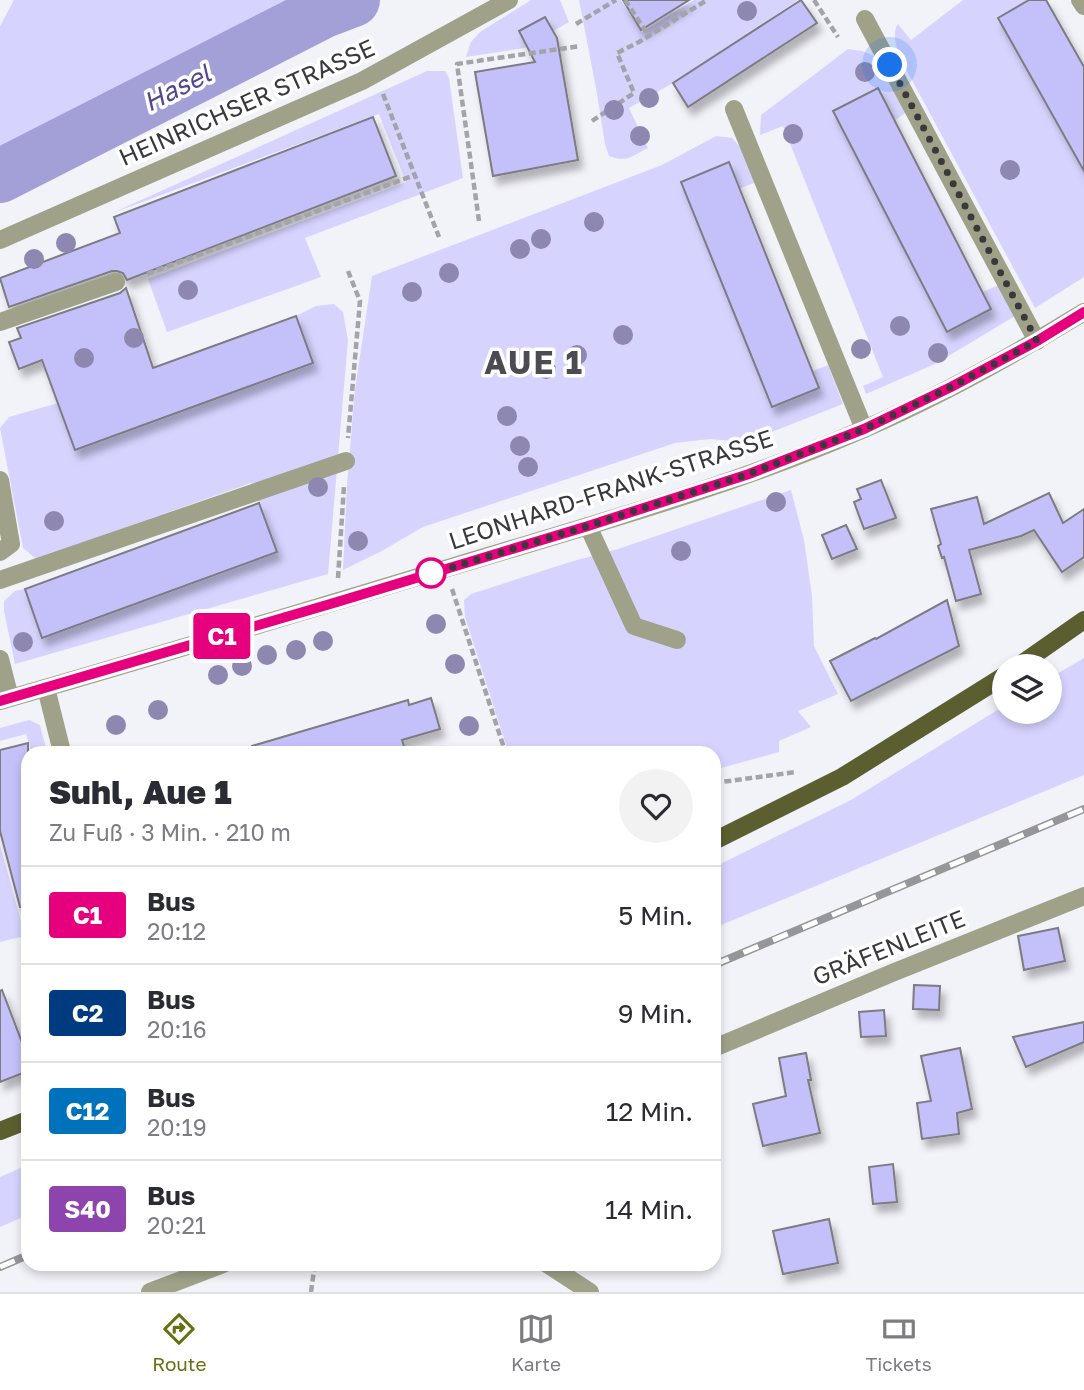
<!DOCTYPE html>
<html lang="de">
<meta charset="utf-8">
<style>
body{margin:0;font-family:"Golos Text",sans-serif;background:#f2f2f3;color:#2b2b33;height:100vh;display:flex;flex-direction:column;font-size:26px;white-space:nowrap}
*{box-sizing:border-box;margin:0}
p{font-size:23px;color:#7c7c81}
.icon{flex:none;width:38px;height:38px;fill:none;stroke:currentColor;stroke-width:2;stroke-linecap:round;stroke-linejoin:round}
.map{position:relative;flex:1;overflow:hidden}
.details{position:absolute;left:21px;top:746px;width:700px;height:525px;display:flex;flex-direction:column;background:#fff;border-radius:21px;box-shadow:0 4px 10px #0003}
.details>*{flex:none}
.badge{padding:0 14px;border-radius:5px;font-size:24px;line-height:46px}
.tools{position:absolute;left:992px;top:654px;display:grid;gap:14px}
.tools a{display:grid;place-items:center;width:70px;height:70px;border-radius:50%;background:#fff;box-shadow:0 4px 10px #0003;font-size:35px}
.you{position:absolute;width:35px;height:35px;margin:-18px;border:5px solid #fff;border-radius:50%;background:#1a73e8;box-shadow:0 0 0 10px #1a73e833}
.map>.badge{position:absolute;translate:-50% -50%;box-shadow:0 0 0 4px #fff}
.round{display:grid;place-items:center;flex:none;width:74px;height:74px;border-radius:37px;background:#f2f2f3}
.head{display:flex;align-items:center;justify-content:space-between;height:119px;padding:0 28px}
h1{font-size:33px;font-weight:800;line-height:52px}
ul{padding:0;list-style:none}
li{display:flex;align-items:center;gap:21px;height:98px;padding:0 28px;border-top:2px solid #e1e1e2}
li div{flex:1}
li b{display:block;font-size:26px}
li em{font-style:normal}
li .badge{min-width:77px;font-weight:700;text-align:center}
.tab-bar{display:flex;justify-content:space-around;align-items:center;height:98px;border-top:2px solid #e1e1e2;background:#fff;font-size:19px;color:#7c7c81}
.tab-bar a{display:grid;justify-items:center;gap:4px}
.tab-bar .selected{color:#696e12}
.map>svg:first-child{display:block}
.green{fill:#d6d4ff}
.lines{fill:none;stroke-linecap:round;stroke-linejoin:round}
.river{stroke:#a39fd7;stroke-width:54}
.building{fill:#c4c0fa;stroke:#7b7b81;stroke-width:2;filter:url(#shadow)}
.path{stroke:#a3a3a8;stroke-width:4.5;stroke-dasharray:7 3.5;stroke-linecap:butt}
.minor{stroke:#9fa289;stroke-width:18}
.major{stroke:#5b5f30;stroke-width:18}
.rail-casing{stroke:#95959a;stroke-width:8}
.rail{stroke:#fff;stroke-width:5;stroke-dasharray:16;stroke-linecap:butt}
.tree{fill:#8e87af}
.line-casing{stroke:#fff;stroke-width:16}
.line{stroke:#e6007e;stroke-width:10}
.walk{stroke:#39393c;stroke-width:7;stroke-dasharray:0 12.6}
.stop-dot{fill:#fff;stroke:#e6007e;stroke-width:3.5}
.labels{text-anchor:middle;stroke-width:7;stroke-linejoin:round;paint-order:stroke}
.street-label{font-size:24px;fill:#39393c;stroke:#fff}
.water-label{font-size:26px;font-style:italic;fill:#52488d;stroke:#fff}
.district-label{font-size:32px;font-weight:bold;letter-spacing:2px;fill:#4b4b51;stroke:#fff}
</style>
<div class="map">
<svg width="1084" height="1292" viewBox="0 0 1084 1292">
<defs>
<filter id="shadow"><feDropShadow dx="4.5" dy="8" stdDeviation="3.5" flood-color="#0004"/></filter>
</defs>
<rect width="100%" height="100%" fill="#f2f2f9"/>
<g class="green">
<polygon points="14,0 353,0 323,11 0,176 0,26"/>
<polygon points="531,0 560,0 569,22 524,48 466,57 471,42 480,32"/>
<path d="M579 0H621L642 32 694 0H798L673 83 629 108 648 148C632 156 627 163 609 156L605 144 596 88Z"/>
<path d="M963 0H1029L998 18 1084 171V277L1035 308 900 58C897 47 891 34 898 24L911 40Z"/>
<polygon points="848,49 862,51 884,60 909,110 894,121 833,111 946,331 991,308 983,292 1001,284 1015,316 937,363 866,394 863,386 883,377 783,126 760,135 761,115"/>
<polygon points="427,71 445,71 449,78 463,178 305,238 321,277 167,332 148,279 406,182 379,114 110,214"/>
<polygon points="716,136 732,138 741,148 757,182 740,188 729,162 681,182 772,407 819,388 813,371 828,365 843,404 746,442 710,439 675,443 423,527 380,552 343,570 347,485 355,389 372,276 662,165"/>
<polygon points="334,304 343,312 348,340 328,574 15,664 4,611 4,601 15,591 25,589 42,637 277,551 251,483 36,559 23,548 0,428 9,417 58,403 75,450 313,363 296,316 316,306"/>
<polygon points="791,490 804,540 812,596 814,646 838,694 798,711 811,727 779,741 779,752 714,770 714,752 514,752 507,748 465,617 464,600 471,594 570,562 618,549"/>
<polygon points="1084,658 1084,775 714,928 714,867 851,800 1004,706 1004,712 1050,712 1050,678"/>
<polygon points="29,720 40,725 47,752 32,752 26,734 0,741 0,728"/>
<polygon points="0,845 25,936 0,942"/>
<polygon points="28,1165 28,1215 0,1227 0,1177"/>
</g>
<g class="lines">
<polyline class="river" points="0,176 324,11 353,0"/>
</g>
<g class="building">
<polygon points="623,0 689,0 641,30"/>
<polygon points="801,0 817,23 688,107 673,83"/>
<polygon points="1029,0 1046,0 1084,67 1084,171 998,18"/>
<polygon points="545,17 557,38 578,160 493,176 475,72 535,62 519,31"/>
<polygon points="878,88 991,309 947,332 833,111"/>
<polygon points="373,117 396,176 127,280 123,273 117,271 112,271 9,307 0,278 120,233 114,217"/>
<polygon points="729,162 819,388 772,407 681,182"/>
<polygon points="126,288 153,368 296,316 313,363 75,450 42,360 19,369 9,342 21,338 17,328 120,293"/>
<polygon points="881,480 896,518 864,529 854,502 861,499 857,489"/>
<polygon points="1049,493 1063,523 1084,509 1084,557 1062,572 1034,530 1021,536 969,550 981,594 956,601 944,557 942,558 938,546 941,544 931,509 977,497 984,524"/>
<polygon points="259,503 277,552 42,638 25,589"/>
<polygon points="846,525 857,549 832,559 822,535"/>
<polygon points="947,600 959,646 851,701 830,661 875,638 876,639"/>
<polygon points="431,698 440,729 402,740 406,752 253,752 252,746 408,700 409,705"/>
<polygon points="28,743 28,906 20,907 0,831 0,750"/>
<polygon points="1058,928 1065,961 1024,970 1018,936"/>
<polygon points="914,985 940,986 939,1010 913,1009"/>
<polygon points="2,990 28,1058 28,1071 0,1082 0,991"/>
<polygon points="884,1010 886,1036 861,1037 859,1012"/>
<polygon points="1084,1022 1084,1042 1026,1067 1013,1037"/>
<polygon points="960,1048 972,1109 957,1113 959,1134 922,1139 917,1103 931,1101 921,1056"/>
<polygon points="806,1053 811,1080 808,1080 820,1133 763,1146 753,1104 786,1096 779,1058"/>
<polygon points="893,1164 897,1202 873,1204 869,1167"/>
<polygon points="829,1219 838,1263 783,1274 773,1231"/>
</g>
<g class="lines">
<g class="path">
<polyline points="625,0 649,36"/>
<polyline points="814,0 838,37"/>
<polyline points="576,24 616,0"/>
<polyline points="383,94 439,237"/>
<polyline points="592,121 634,93 617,53 639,42 707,0"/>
<polyline points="479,221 457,64 580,46"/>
<polyline points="348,271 360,301 348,438"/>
<polyline points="147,274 415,175"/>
<polyline points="338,578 344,486"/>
<polyline points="452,589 504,748 510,752"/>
<polyline points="714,783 796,772"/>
<polyline points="311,1292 314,1270 320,1264"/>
</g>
<g class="minor">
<polyline points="1080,0 1084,6"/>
<polyline points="865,19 1037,341"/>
<polyline points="734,109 864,429"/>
<polyline points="0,240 362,81 509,0"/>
<polyline points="0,322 116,282"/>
<polyline points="0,480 11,544 0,552"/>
<polyline points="588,526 634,626 677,640"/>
<polyline points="0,580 346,461"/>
<polyline points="0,659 10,698"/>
<polyline points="46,688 62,752"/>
<path d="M0 701C151 658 301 612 451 567 590 525 731 487 864 429 940 396 1014 355 1084 312"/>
<polyline points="714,1048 892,973 1084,896"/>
<polyline points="547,1264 590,1292"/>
<polyline points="150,1292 223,1264"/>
</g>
<g class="major">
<polyline points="1017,667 1084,620"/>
<polyline points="714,841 842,777 1004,676"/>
<polyline points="0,1131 28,1120"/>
</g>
<defs>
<g id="rail">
<polyline points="714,965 1084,809"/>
<polyline points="0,1267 28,1255"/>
</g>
</defs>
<use href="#rail" class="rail-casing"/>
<use href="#rail" class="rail"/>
</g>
<g class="tree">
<circle cx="747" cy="11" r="10"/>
<circle cx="865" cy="72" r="10"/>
<circle cx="649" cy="98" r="10"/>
<circle cx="614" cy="110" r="10"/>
<circle cx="793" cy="134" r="10"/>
<circle cx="640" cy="136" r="10"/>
<circle cx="1010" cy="170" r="10"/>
<circle cx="594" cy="222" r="10"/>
<circle cx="541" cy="239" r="10"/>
<circle cx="66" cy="243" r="10"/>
<circle cx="520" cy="249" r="10"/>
<circle cx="34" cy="259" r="10"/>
<circle cx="449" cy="273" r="10"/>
<circle cx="188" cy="290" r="10"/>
<circle cx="412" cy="292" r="10"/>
<circle cx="900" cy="326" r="10"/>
<circle cx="623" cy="335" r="10"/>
<circle cx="134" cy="338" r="10"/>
<circle cx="861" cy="349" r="10"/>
<circle cx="938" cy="353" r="10"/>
<circle cx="577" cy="355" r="10"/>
<circle cx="84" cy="358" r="10"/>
<circle cx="546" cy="369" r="10"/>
<circle cx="507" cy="416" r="10"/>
<circle cx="520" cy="446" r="10"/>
<circle cx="528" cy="467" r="10"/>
<circle cx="318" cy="487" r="10"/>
<circle cx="776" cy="502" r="10"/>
<circle cx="54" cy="521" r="10"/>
<circle cx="358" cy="541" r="10"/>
<circle cx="681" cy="551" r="10"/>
<circle cx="436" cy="624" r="10"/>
<circle cx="323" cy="641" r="10"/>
<circle cx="23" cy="642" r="10"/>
<circle cx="296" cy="650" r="10"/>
<circle cx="267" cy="655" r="10"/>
<circle cx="455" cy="664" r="10"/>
<circle cx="242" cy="666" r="10"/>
<circle cx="218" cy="675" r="10"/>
<circle cx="158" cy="710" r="10"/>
<circle cx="116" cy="725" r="10"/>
<circle cx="469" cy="726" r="10"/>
</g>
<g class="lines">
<defs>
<polyline id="line" points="0,701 337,602 588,526 749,474 864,429 951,387 1037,341 1084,312"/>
</defs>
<use href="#line" class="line-casing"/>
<use href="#line" class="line"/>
<polyline class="walk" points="431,573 430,574 588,526 749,474 864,429 951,387 1037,341 890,65"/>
</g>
<circle class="stop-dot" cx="431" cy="573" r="14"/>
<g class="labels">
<g class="street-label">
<text transform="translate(247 103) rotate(-24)" y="8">HEINRICHSER STRASSE</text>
<text transform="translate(611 490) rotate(-18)" y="8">LEONHARD-FRANK-STRASSE</text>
<text transform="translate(889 948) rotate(-22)" y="8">GRÄFENLEITE</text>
</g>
<g class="water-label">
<text transform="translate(177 88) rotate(-27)" y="9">Hasel</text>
</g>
<g class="district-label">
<text x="534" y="374">AUE 1</text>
</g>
</g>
</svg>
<div class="tools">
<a><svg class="icon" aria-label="layers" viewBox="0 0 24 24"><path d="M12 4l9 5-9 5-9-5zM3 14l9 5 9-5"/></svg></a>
</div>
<div class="you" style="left:890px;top:65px"></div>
<b class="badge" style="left:222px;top:636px;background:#e6007e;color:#fff">C1</b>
<section class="details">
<div class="head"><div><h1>Suhl, Aue 1</h1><p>Zu Fuß · 3 Min. · 210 m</p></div><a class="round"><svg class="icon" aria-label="heart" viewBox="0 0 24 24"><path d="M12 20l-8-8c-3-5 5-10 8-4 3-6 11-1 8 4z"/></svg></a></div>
<ul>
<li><span class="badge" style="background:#e6007e;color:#fff">C1</span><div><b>Bus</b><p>20:12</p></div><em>5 Min.</em></li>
<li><span class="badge" style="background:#003b80;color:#fff">C2</span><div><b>Bus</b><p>20:16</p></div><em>9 Min.</em></li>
<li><span class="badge" style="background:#0072bc;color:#fff">C12</span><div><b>Bus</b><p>20:19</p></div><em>12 Min.</em></li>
<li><span class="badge" style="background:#8e44ad;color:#fff">S40</span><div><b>Bus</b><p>20:21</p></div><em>14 Min.</em></li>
</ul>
</section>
</div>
<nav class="tab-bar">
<a class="selected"><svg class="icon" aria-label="directions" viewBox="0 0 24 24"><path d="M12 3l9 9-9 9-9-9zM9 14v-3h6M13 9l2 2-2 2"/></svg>Route</a>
<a><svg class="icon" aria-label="map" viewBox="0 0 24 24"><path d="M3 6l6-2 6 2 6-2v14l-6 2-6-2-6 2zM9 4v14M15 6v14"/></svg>Karte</a>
<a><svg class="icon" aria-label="tickets" viewBox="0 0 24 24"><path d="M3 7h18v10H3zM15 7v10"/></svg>Tickets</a>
</nav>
